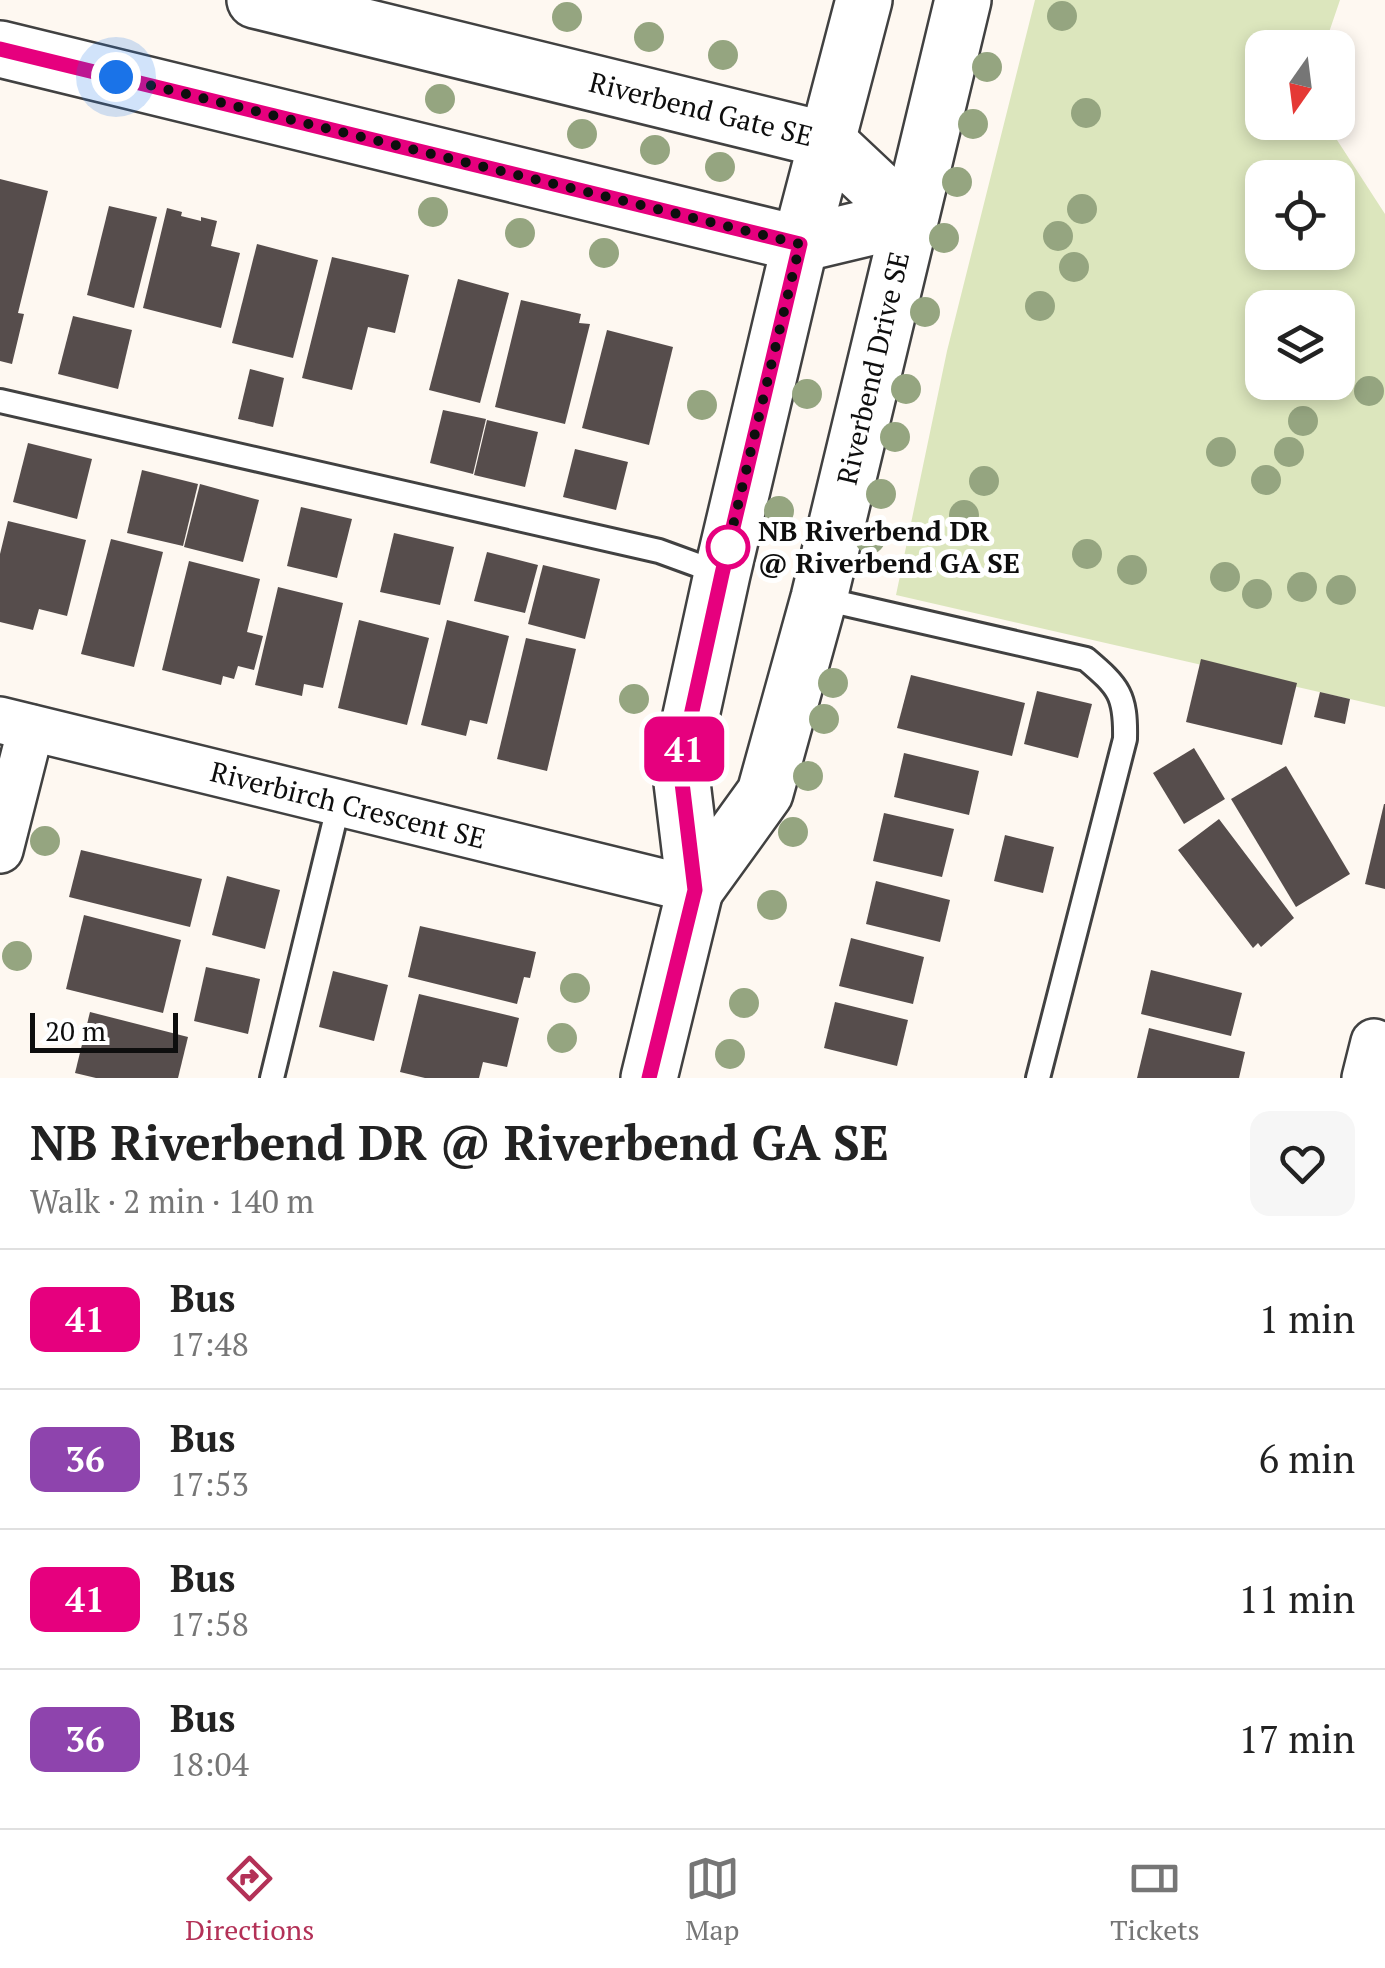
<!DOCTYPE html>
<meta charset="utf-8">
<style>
body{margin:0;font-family:"PT Serif",serif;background:#f6f6f6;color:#222;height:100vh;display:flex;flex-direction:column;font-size:38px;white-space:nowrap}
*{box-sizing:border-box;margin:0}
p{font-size:32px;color:#767676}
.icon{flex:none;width:55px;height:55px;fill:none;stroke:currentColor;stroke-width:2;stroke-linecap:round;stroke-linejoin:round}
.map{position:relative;height:1078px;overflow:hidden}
.drawer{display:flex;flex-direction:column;background:#fff;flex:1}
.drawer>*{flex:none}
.badge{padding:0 20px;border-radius:15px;font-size:35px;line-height:65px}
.needle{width:65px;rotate:194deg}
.fabs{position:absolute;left:1245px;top:30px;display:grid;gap:20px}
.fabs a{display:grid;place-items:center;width:110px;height:110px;border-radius:20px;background:#fff;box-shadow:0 5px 15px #0003;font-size:50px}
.scale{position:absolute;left:30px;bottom:25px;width:148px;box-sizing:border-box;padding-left:10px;border:5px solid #0e0e0e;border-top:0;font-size:28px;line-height:35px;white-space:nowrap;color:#0e0e0e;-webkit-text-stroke:8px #fff;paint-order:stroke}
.you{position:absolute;width:50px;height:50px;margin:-25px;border:8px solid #fff;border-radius:50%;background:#1a73e8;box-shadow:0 0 0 15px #1a73e833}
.map>.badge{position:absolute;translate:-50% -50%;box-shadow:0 0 0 5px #fff}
.round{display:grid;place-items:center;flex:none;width:105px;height:105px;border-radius:20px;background:#f6f6f6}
.head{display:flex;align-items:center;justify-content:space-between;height:170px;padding:0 30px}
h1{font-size:48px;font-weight:700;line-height:75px}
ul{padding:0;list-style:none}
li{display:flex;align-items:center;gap:30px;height:140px;padding:0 30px;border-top:2px solid #e0e0e0}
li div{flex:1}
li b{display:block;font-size:38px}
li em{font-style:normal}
li .badge{min-width:110px;font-weight:700;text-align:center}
.tabs{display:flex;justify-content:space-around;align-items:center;height:140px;border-top:2px solid #e0e0e0;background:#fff;font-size:28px;color:#767676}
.tabs a{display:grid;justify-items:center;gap:5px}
.tabs .active{color:#b33157}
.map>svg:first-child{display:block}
.green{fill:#dce6bd;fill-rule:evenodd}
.building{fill:#564d4c}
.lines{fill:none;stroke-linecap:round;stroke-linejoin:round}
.service-casing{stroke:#414141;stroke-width:28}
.minor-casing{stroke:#414141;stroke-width:50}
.tertiary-casing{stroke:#414141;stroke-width:60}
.service{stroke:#fff;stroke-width:22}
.minor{stroke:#fff;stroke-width:45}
.tertiary{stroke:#fff;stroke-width:55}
.tree{fill:#95a580}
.line-casing{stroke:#fff;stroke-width:22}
.line{stroke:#e6007e;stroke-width:15}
.walk{stroke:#0e0e0e;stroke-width:10;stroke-dasharray:0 18}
.stop-dot{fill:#fff;stroke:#e6007e;stroke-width:5}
.labels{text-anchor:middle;stroke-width:10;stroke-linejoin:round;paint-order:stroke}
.street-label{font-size:28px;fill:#0e0e0e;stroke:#fff}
.stop-label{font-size:28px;font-weight:bold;fill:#0e0e0e;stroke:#fff;text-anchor:start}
</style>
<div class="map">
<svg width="1385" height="1078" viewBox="0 0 1385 1078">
<rect width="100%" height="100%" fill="#fef8f1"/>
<path class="green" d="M1035 0H1340L1324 47 1262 48V122L1326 123 1385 214V707L896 595 947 351ZM1262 178H1338V252H1262ZM1262 308H1338V382H1262Z"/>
<g class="building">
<polygon points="0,179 48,191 18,313 24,314 12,364 0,361"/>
<polygon points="109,206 157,217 134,308 87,295"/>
<polygon points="167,208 182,212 181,216 201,221 201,217 217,221 211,246 240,253 221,328 143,308"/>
<polygon points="257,244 318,260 293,358 232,343"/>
<polygon points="332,257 409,275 395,333 368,327 352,390 302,378"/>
<polygon points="458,279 509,293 480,403 429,390"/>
<polygon points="521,300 581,314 579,323 590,324 565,424 495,407"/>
<polygon points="73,316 132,330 118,389 58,374"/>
<polygon points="607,330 673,347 649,445 582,428"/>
<polygon points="250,369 284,378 273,427 238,419"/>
<polygon points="443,410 486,419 473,474 430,463"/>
<polygon points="487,420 538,432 525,487 474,475"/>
<polygon points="28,443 92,459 77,519 13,502"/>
<polygon points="575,449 628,462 616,510 563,497"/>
<polygon points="142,470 198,484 183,546 127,533"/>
<polygon points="200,484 259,500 243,562 184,547"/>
<polygon points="301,507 352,519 337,578 287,566"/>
<polygon points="8,521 86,540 67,616 39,609 33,630 0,622 0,554"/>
<polygon points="394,533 454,547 440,605 380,592"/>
<polygon points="111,539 163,552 134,667 81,654"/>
<polygon points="487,552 538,565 525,613 474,601"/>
<polygon points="189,561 260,579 247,632 263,636 254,670 238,666 234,679 223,676 221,685 162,670"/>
<polygon points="543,565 600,579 585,639 528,624"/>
<polygon points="278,587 343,603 323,688 304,684 302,696 255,685"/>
<polygon points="359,620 429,638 407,725 338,708"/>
<polygon points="447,620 509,636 487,724 470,720 466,736 421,725"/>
<polygon points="526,638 576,649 547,771 497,759"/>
<polygon points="1201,659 1297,683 1282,745 1186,722"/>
<polygon points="911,675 1025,703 1012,756 897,728"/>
<polygon points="1037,691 1092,704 1078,758 1024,744"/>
<polygon points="1320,692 1350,699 1345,724 1314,717"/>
<polygon points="1194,748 1225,799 1184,824 1153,773"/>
<polygon points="904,753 979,771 969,815 894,797"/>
<polygon points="1286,766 1350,874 1296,907 1231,799"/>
<polygon points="1384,804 1385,804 1385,889 1365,884"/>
<polygon points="884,813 954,829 942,877 873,861"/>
<polygon points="1219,819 1294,918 1261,947 1258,943 1253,948 1178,850"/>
<polygon points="1005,835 1054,847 1043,893 994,881"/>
<polygon points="81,850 202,879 190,927 69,897"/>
<polygon points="227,876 280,890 265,949 212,935"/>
<polygon points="876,881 950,900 940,942 866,924"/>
<polygon points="84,915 181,940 163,1013 66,989"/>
<polygon points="420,926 536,952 530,978 524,977 517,1004 408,977"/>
<polygon points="851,938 924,957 913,1004 839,986"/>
<polygon points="206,967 260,979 248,1034 194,1021"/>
<polygon points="1151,970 1242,993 1231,1036 1141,1014"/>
<polygon points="333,971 388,985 374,1041 319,1027"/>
<polygon points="419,994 519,1018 507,1067 483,1062 479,1078 425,1078 400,1072"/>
<polygon points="835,1002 908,1020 897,1066 824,1048"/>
<polygon points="90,1012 188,1037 178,1078 96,1078 75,1073"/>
<polygon points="1149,1028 1245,1052 1239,1078 1137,1078"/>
</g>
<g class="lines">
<defs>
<g id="service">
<polyline points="0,401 659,551 722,574"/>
<path d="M819 598 1086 659C1119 687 1126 695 1125 739L1038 1078"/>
<polyline points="272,1078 339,803"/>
</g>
<g id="minor">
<polyline points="0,720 695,890"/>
<polyline points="0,850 31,728"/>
<polyline points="1365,1078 1374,1042"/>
</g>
<g id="tertiary">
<polyline points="255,0 826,140 909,218"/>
<polyline points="0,49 800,244 909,218"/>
<polyline points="695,890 765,793 819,598 963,0"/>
<polyline points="649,1078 695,890 680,766 722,574 800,244 864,0"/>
</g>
</defs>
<use href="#service" class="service-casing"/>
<use href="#minor" class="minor-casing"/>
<use href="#tertiary" class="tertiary-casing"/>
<use href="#service" class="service"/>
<use href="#minor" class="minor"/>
<use href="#tertiary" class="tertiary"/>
</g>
<g class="tree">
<circle cx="1062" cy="16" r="15"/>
<circle cx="567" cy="17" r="15"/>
<circle cx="649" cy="37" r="15"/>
<circle cx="723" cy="55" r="15"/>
<circle cx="987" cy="67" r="15"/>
<circle cx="440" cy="99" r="15"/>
<circle cx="1086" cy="113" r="15"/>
<circle cx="973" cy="124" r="15"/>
<circle cx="582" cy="134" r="15"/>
<circle cx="655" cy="150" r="15"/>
<circle cx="720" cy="167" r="15"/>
<circle cx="957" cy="182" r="15"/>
<circle cx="1082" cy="209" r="15"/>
<circle cx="433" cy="212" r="15"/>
<circle cx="520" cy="233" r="15"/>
<circle cx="1058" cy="236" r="15"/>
<circle cx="944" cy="238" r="15"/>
<circle cx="604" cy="253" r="15"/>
<circle cx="1074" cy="267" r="15"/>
<circle cx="1040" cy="306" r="15"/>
<circle cx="925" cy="312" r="15"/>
<circle cx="906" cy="389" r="15"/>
<circle cx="1369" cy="391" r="15"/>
<circle cx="807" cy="394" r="15"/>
<circle cx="702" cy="405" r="15"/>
<circle cx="1303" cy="421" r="15"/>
<circle cx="895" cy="437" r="15"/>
<circle cx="1221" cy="452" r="15"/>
<circle cx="1289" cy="452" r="15"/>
<circle cx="1266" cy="480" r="15"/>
<circle cx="984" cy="481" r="15"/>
<circle cx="881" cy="494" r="15"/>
<circle cx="779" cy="511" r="15"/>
<circle cx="964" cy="515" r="15"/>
<circle cx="870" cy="539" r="15"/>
<circle cx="1087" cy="554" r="15"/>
<circle cx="1132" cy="570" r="15"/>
<circle cx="1225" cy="577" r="15"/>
<circle cx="1302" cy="587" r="15"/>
<circle cx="1341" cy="590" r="15"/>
<circle cx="1257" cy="594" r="15"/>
<circle cx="833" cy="683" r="15"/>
<circle cx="634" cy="699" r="15"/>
<circle cx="824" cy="719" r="15"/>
<circle cx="808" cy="776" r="15"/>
<circle cx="793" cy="832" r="15"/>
<circle cx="45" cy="841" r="15"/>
<circle cx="772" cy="905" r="15"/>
<circle cx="17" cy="956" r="15"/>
<circle cx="575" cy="988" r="15"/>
<circle cx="744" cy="1003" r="15"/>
<circle cx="562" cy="1038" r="15"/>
<circle cx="730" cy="1054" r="15"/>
</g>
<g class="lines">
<defs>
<polyline id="line" points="0,49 800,244 722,574 680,766 695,890 649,1078"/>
</defs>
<use href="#line" class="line-casing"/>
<use href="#line" class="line"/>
<polyline class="walk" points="116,77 800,244 728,547"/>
</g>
<circle class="stop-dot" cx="728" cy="547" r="20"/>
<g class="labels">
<g class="street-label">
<text transform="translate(701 109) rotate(14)" y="10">Riverbend Gate SE</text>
<text transform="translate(873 368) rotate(-77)" y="10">Riverbend Drive SE</text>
<text transform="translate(348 805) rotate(14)" y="10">Riverbirch Crescent SE</text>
</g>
<g class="stop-label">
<text x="758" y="541">NB Riverbend DR<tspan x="758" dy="32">@ Riverbend GA SE</tspan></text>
</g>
</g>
</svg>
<div class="fabs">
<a><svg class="needle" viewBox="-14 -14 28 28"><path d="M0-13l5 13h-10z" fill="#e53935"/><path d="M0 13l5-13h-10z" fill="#767676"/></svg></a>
<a><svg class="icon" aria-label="locate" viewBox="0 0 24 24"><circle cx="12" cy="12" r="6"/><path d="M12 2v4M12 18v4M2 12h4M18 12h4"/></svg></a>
<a><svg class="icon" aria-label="layers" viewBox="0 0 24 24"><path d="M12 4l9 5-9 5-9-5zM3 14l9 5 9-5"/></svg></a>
</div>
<div class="scale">20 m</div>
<div class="you" style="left:116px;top:77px"></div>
<b class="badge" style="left:684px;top:749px;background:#e6007e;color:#fff">41</b>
</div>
<section class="drawer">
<div class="head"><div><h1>NB Riverbend DR @ Riverbend GA SE</h1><p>Walk · 2 min · 140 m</p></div><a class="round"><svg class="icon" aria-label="heart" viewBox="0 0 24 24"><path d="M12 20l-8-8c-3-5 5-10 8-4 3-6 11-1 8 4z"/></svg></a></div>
<ul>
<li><span class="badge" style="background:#e6007e;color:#fff">41</span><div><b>Bus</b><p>17:48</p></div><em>1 min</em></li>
<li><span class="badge" style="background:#8e44ad;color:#fff">36</span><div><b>Bus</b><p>17:53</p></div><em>6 min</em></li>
<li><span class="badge" style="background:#e6007e;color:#fff">41</span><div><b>Bus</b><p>17:58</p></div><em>11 min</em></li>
<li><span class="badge" style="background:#8e44ad;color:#fff">36</span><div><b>Bus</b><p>18:04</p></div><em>17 min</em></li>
</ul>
</section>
<nav class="tabs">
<a class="active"><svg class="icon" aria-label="directions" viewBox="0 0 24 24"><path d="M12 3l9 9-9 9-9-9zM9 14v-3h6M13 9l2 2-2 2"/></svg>Directions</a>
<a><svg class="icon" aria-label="map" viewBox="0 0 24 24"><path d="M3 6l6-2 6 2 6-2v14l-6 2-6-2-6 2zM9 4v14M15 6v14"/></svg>Map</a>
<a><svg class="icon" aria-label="tickets" viewBox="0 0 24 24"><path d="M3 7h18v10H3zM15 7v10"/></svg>Tickets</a>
</nav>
